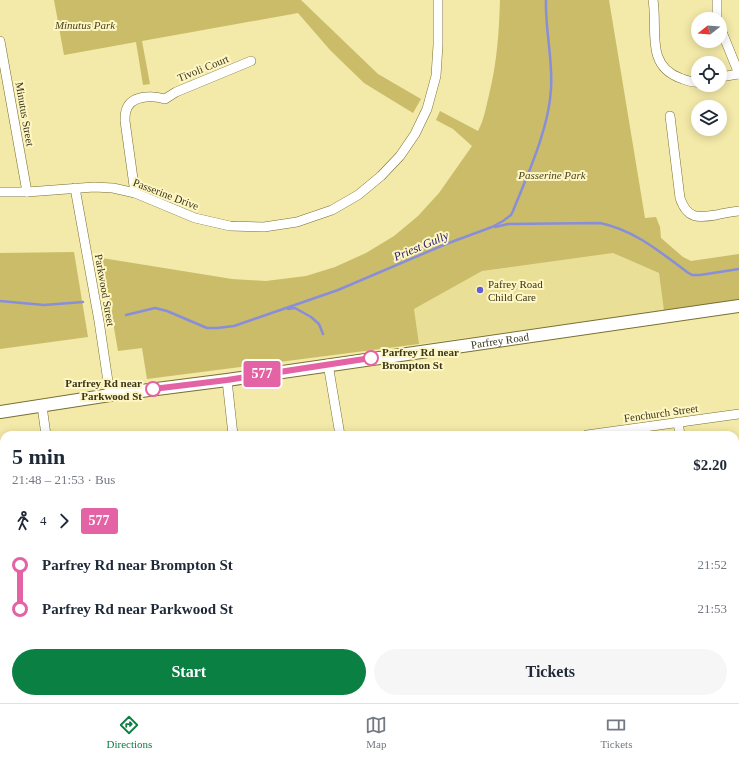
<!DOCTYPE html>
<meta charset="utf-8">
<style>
body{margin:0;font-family:"Times New Roman",serif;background:#f6f6f7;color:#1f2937;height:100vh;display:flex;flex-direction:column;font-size:15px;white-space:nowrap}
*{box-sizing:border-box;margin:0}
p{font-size:13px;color:#747a83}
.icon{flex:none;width:22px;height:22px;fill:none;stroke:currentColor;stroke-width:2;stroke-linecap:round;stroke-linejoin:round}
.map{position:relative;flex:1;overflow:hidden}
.sheet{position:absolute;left:0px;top:431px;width:739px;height:272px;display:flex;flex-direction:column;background:#fff;border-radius:12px 12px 0 0;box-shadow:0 2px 10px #0003}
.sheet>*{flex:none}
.badge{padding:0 8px;border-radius:3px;font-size:14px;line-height:26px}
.needle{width:26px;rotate:253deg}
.tools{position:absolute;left:691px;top:12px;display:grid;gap:8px}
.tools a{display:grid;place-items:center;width:36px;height:36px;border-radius:50%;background:#fff;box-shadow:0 2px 10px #0003;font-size:20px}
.map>.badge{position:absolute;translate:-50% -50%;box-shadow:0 0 0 2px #fff}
.legs{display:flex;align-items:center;gap:6px;height:44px;padding:0 12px;font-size:13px}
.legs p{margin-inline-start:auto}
.headline{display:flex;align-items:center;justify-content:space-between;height:68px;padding:0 12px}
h1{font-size:22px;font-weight:600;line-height:30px}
.primary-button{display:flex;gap:8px;margin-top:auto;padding:8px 12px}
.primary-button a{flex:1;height:46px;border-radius:24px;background:#0b8043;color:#fff;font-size:16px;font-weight:600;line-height:46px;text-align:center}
.primary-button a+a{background:#f6f6f7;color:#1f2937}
ul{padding:0 12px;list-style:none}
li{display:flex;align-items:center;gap:14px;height:44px;font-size:15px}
li i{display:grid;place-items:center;width:6px;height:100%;margin:0 5px;background:currentColor}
li i::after{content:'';width:10px;height:10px;margin:-5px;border:3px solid;border-radius:50%;background:#fff}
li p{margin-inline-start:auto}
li:first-child i{background:linear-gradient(#0000 50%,currentColor 0)}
li:last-child i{background:linear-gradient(currentColor 50%,#0000 0)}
.tab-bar{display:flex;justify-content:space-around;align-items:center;height:56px;border-top:1px solid #e0e1e3;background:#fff;font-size:11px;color:#747a83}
.tab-bar a{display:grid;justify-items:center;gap:2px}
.tab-bar .on{color:#0b8043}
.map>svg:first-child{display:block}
.built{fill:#eadf96}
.green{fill:#cabc68}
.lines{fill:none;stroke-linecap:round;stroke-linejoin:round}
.stream{stroke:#898eda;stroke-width:2.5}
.street-casing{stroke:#796f31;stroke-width:10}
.secondary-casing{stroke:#796f31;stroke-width:14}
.street{stroke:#fff;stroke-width:9}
.secondary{stroke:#fff;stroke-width:12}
.line-1-casing{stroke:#fff;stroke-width:9}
.line-1{stroke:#e463a4;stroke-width:6}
.poi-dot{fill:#615dd5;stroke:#fef6c3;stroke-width:1.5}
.stop-1-dot{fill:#fff;stroke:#e463a4;stroke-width:2}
.labels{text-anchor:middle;stroke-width:4;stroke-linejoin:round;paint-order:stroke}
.park-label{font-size:11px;font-style:italic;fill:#4a441e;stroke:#fef6c3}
.street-label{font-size:11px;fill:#39351b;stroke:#fef6c3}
.poi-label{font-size:11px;fill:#39351b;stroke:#fef6c3;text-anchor:start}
.stop-label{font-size:11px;font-weight:bold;fill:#39351b;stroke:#fef6c3;text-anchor:start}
.water-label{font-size:12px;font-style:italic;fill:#271a73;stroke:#fef6c3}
</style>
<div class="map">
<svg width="739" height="703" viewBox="0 0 739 703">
<rect width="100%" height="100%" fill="#f3e9a8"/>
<polygon class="built" points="613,253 659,273 664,311 419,344 414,309 482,271"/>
<g class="green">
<polygon points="54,0 301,0 378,74 421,99 413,113 364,83 330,50 298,13 142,41 150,84 143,85 136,42 64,55"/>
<path d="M500 0H609L645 218 656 217 660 227 661 238 683 257 691 261 739 254V300L664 311 659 273 613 253 482 271 414 309 419 344 147 379 142 348 118 351 102 258 232 279 266 281 306 276 335 267 366 253 394 236 418 216 439 193 472 146 453 129 436 120 440 111 478 131C484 120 486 107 489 95 497 63 499 33 500 0Z"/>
<polygon points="74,252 88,337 0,349 0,253"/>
</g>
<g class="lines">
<g class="stream">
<path d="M495 227 508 224 600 223C634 230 659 251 687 272L692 275H700L739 269"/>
<polyline points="0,301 44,305 83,302"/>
<polyline points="288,309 295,308 311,317 319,324 323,334"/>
<path d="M126 315 155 308 167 311 207 328H217L234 326 338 290 446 244 492 227 503 221 511 215 513 211C528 174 549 128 551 89 553 59 545 30 546 0"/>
</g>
<defs>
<g id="street">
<path d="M653 0C658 29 645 65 680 78 686 80 691 83 698 82"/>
<polyline points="717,19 717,0"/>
<polyline points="720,27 739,74"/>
<polyline points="0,41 27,192"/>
<polyline points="720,77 739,74"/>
<path d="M670 116 680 198C687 219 698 218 716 215 724 213 731 212 739 211"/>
<polyline points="75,188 99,321 110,395"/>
<polyline points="0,192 27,192 94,187 113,188 135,193 195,218 230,226 264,227 297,222 332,210 358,195 381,176 400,156 415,134 427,109 436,76 438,45 438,0"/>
<path d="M135 193 125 121C125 118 125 114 126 111 130 95 152 95 165 99L176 92 251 61"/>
<polyline points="328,364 340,435"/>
<polyline points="227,380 233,435"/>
<polyline points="42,406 46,435"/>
<polyline points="678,422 680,435"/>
<polyline points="587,435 739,414"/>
<polyline points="735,630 739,633"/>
<polyline points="632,699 639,700 645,703"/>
<polyline points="257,703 258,699"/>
<polyline points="363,703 364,699"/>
<polyline points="546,703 566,699"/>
</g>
<g id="secondary">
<path id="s1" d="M0 412 110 395 227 380 739 306"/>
</g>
</defs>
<use href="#street" class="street-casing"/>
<use href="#secondary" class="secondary-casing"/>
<use href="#street" class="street"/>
<use href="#secondary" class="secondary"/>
</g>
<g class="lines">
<defs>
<polyline id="line-1" points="153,389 227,380 371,358"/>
</defs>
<use href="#line-1" class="line-1-casing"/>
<use href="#line-1" class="line-1"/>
</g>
<circle class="poi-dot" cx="480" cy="290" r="4"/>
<g class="stop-1-dot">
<circle cx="371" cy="358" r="7"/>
<circle cx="153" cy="389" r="7"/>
</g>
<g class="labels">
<g class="park-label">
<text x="85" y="29">Minutus Park</text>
<text x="552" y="179">Passerine Park</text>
</g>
<g class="street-label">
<text transform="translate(203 68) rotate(-22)" y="4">Tivoli Court</text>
<text transform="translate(25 114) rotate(80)" y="4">Minutus Street</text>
<text transform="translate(166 194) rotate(21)" y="4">Passerine Drive</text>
<text transform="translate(105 290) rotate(80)" y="4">Parkwood Street</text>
<text dy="4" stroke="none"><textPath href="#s1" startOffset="505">Parfrey Road</textPath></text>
<text transform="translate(661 413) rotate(-8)" y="4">Fenchurch Street</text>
</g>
<g class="poi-label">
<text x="488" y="288">Pafrey Road<tspan x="488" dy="13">Child Care</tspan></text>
</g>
<g class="stop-label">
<text x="382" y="356">Parfrey Rd near<tspan x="382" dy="13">Brompton St</tspan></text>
<text x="142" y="387" text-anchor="end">Parfrey Rd near<tspan x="142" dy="13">Parkwood St</tspan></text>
</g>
<g class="water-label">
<text transform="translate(421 246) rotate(-23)" y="4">Priest Gully</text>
</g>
</g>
</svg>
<div class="tools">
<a><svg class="needle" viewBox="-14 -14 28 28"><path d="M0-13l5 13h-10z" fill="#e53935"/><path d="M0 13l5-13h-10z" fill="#747a83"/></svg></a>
<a><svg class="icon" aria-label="locate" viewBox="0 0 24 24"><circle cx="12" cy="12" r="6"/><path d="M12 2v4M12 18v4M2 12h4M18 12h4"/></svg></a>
<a><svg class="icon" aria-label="layers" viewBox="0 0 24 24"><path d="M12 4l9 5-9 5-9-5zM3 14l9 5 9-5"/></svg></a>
</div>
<b class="badge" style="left:262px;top:374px;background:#e463a4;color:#fff">577</b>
<section class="sheet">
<div class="headline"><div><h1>5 min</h1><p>21:48 – 21:53 · Bus</p></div><b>$2.20</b></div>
<div class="legs"><svg class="icon" aria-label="walk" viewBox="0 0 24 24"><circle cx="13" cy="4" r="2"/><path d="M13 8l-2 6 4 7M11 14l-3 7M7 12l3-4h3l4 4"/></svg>4<svg class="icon" aria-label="forward" viewBox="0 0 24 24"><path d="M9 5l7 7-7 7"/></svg><b class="badge" style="background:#e463a4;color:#fff">577</b></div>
<ul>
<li><i style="color:#e463a4"></i><b>Parfrey Rd near Brompton St</b><p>21:52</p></li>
<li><i style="color:#e463a4"></i><b>Parfrey Rd near Parkwood St</b><p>21:53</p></li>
</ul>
<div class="primary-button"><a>Start</a><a>Tickets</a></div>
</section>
</div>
<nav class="tab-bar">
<a class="on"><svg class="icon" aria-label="directions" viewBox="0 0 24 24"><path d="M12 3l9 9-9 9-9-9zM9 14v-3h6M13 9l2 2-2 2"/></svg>Directions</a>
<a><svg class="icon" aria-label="map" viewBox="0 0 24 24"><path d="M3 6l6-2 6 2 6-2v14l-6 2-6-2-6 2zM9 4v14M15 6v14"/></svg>Map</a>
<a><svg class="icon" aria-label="tickets" viewBox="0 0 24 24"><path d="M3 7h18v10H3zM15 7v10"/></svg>Tickets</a>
</nav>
